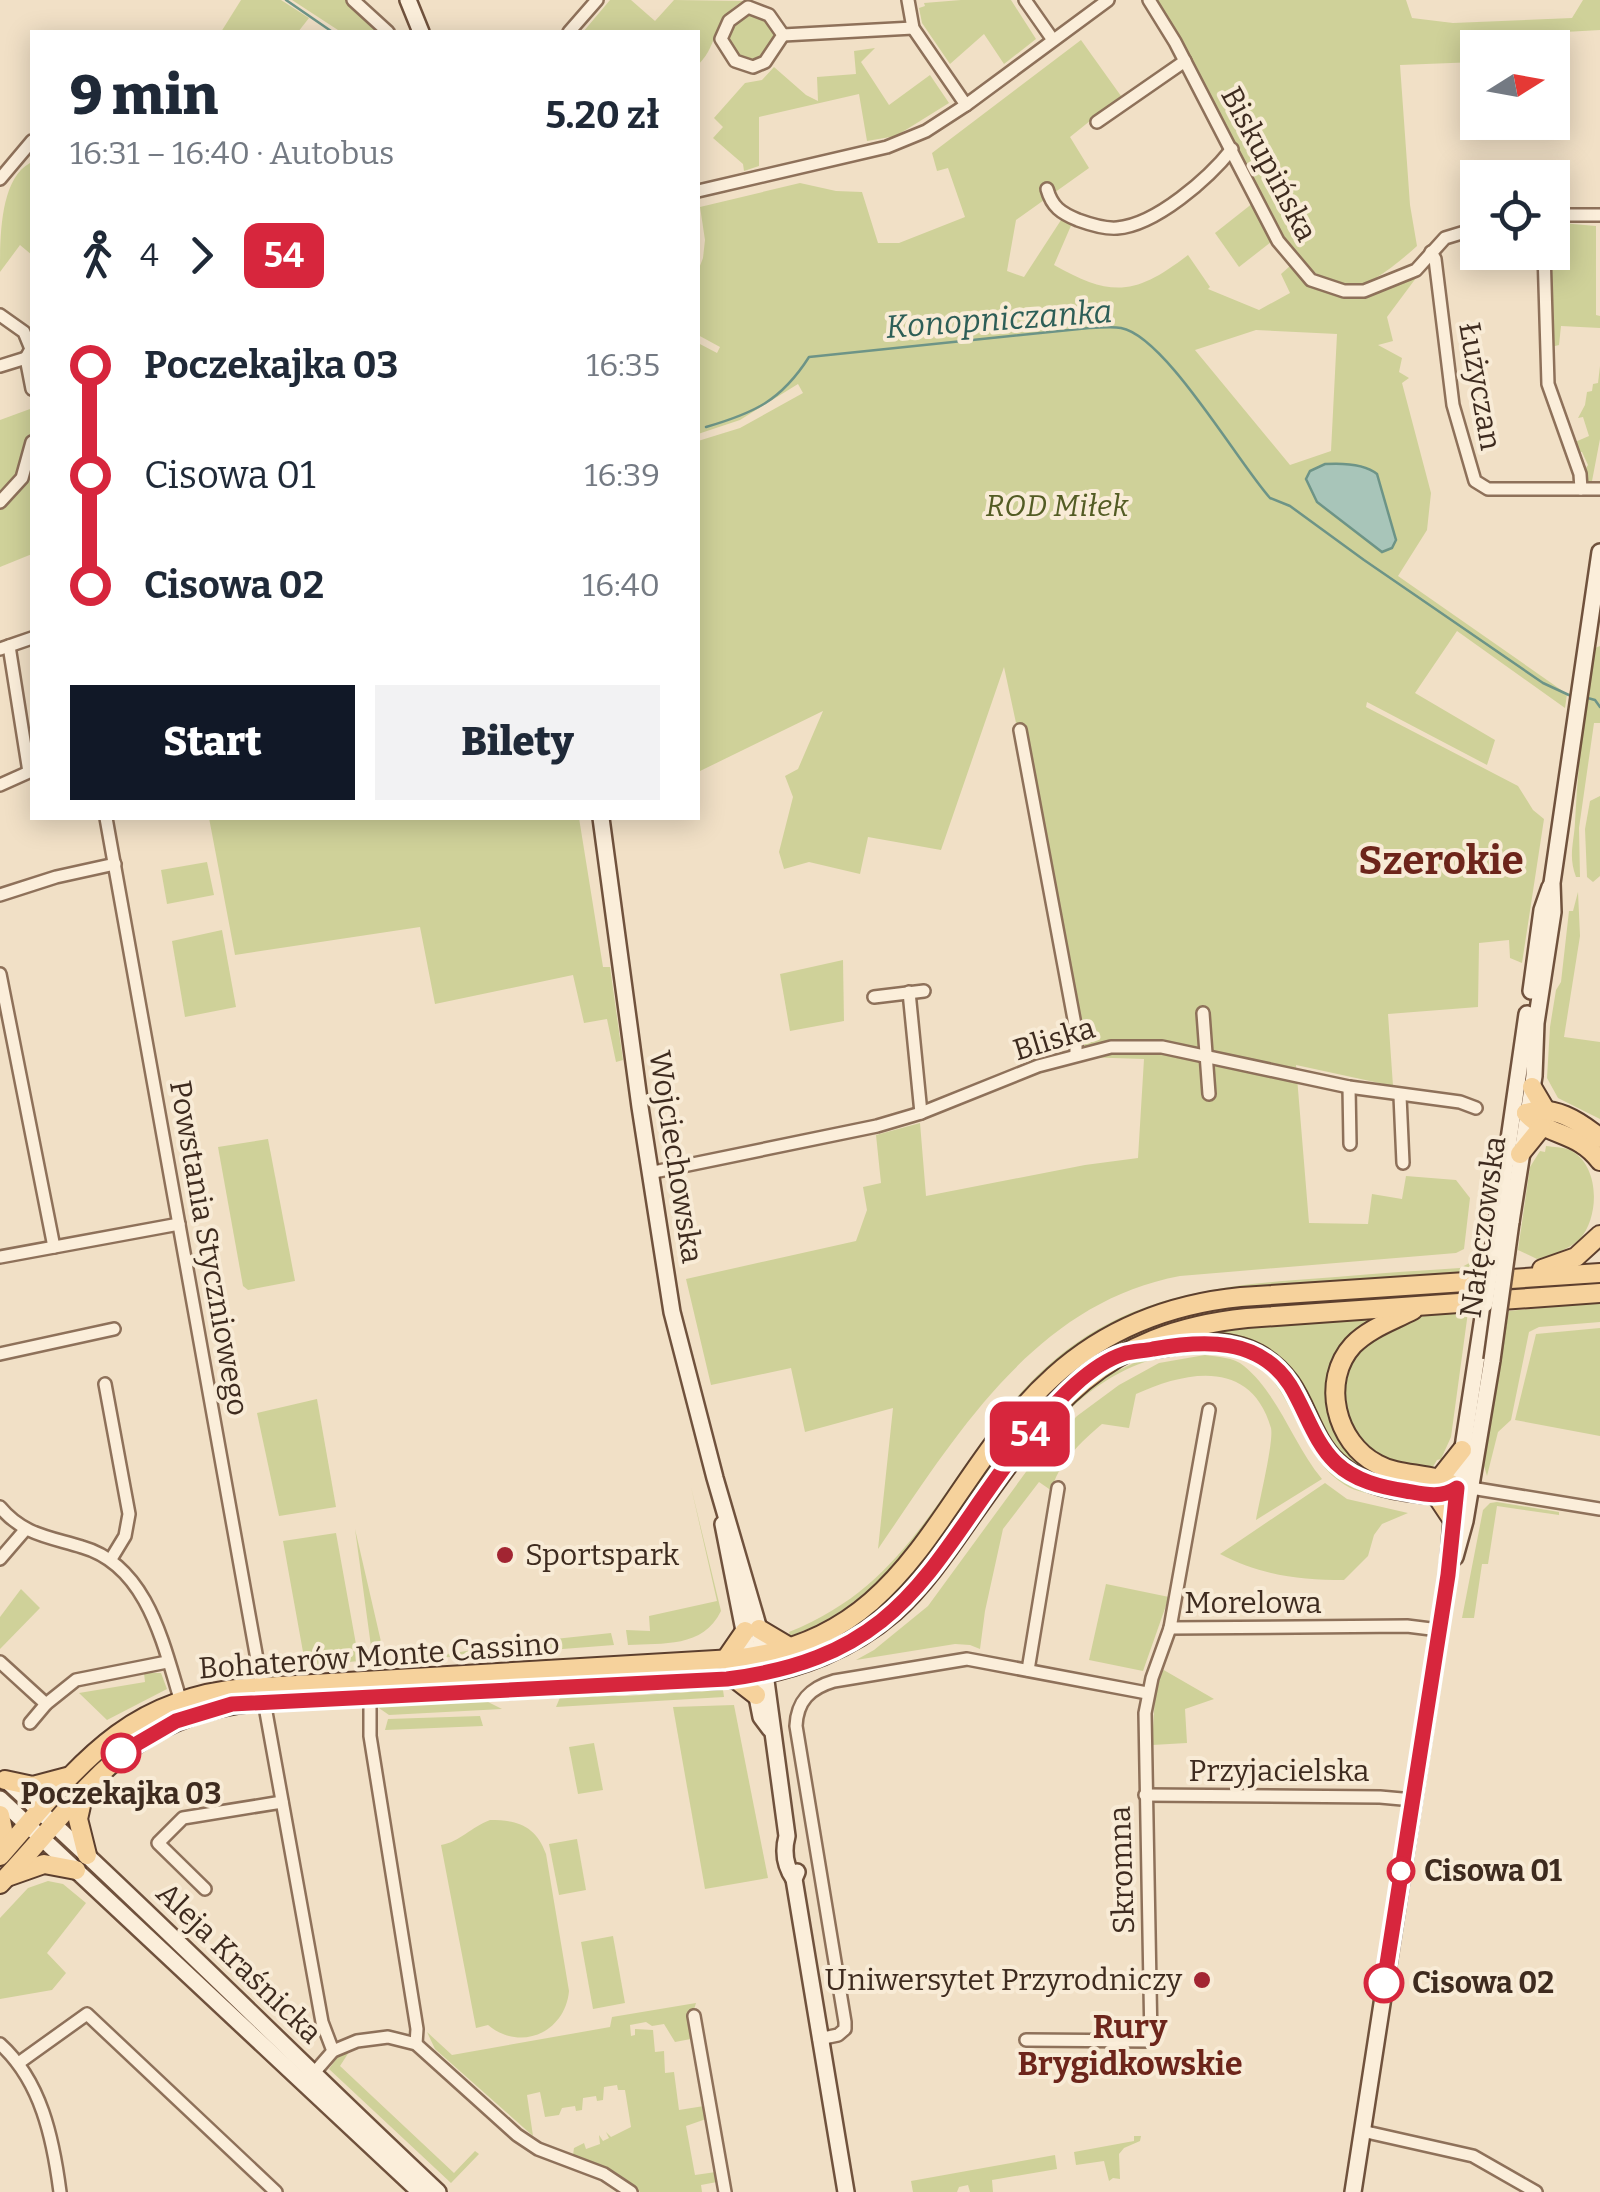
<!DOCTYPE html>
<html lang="pl">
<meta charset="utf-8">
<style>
body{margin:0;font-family:Bitter,serif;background:#f2f2f3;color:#1f2937;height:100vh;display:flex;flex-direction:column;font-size:38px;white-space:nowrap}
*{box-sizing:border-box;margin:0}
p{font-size:32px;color:#747a83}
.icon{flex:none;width:55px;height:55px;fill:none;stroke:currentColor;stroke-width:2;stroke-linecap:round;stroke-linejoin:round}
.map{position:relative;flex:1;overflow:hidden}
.side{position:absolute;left:30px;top:30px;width:670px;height:790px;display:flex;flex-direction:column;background:#fff;border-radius:0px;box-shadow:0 5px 25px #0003}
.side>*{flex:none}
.badge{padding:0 20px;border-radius:15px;font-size:35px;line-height:65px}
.needle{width:65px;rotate:79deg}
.controls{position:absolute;left:1460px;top:30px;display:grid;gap:20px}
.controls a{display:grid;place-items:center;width:110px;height:110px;border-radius:0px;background:#fff;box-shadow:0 5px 25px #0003;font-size:50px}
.map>.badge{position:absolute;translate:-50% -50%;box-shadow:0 0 0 5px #fff}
.legs{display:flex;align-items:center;gap:15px;height:110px;padding:0 40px;font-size:32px}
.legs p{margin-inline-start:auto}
.headline{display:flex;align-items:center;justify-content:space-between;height:170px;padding:0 40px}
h1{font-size:55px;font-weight:800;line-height:75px}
.button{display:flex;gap:20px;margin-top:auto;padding:20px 40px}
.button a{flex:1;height:115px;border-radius:0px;background:#111827;color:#fff;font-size:40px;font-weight:800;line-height:115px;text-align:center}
.button a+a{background:#f2f2f3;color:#1f2937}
ul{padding:0 40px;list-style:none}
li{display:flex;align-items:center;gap:35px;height:110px;font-size:38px}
li i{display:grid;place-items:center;width:15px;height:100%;margin:0 12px;background:currentColor}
li i::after{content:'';width:25px;height:25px;margin:-12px;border:8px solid;border-radius:50%;background:#fff}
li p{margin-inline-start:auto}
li:first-child i{background:linear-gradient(#0000 50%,currentColor 0)}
li:last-child i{background:linear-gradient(currentColor 50%,#0000 0)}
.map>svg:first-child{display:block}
.green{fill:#cfd199;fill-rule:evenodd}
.water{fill:#a8c5b9;stroke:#6d9487;stroke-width:2.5}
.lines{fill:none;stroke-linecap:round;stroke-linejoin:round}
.stream{stroke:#6d9487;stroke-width:2.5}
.street-casing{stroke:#8e715a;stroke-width:16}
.secondary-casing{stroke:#70523d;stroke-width:20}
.primary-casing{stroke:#5c3f2e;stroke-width:22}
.street{stroke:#fbeeda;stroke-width:11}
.secondary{stroke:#fbeeda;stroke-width:15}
.primary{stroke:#f6d29c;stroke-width:18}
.secondary-bridge-casing{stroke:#70523d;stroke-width:20;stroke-linecap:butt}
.secondary-bridge{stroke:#fbeeda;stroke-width:15}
.line-1-casing{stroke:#fff;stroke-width:22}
.line-1{stroke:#d7263d;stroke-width:15}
.poi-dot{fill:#a22532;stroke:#f8ebd6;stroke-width:4}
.stop-1-dot{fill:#fff;stroke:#d7263d;stroke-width:5}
.labels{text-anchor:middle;stroke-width:8;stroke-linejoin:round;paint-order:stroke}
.street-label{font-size:30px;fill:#3e2b1f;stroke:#f8ebd6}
.park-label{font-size:30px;font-style:italic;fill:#535c24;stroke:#f8ebd6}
.poi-label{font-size:30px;fill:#3e2b1f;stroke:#f8ebd6;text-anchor:start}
.stop-label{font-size:30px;font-weight:bold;fill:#3e2b1f;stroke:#f8ebd6;text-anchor:start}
.water-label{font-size:32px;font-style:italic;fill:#2d5e57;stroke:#f8ebd6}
.neighbourhood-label{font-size:32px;font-weight:bold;fill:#6d251b;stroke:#f8ebd6}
.district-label{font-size:40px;font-weight:bold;fill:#6d251b;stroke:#f8ebd6}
</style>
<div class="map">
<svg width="1600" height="2192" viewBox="0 0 1600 2192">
<rect width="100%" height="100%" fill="#f1e0c6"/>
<g class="green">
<polygon points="241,0 281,0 309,18 298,32 221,32"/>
<polygon points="292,0 353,0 360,13 380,32 341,32"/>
<path d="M610 0H631L655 21 674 0 743 1C708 22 722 41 698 65V32H583Z"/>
<polygon points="961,0 1011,0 1036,39 1004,64 984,34 950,64 922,23 919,8 925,6 924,3"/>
<path d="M1157 0H1406L1412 18 1453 23 1572 18 1583 0H1600V30L1565 32V59H1553L1552 48H1478L1477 62 1400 65 1410 205 1417 246C1361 296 1336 305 1285 241Z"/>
<circle cx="751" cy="37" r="23"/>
<path d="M1081 40 1121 96 1070 137 1089 168 1016 220 1007 271 1024 277 1063 217 1073 221 1054 265C1112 298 1136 295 1188 255L1210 287 1208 289 1259 310 1290 293 1281 274 1290 266C1335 315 1367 294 1419 274L1387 317 1393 341 1378 345 1402 358 1399 372 1409 378 1402 383 1431 493 1427 530 1398 576 1567 694 1565 708 1457 631 1415 693 1495 740 1487 765 1367 702 1366 707 1518 786 1533 810 1544 819 1522 963 1510 958 1509 940 1479 943 1478 1007 1388 1014 1393 1086 1296 1065 1309 1223 1368 1224 1372 1194 1402 1199 1406 1176 1456 1180 1470 1198 1464 1249 1456 1253 1180 1276C1034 1303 955 1437 878 1549L893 1408 805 1432 791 1368 711 1385 686 1279 856 1241 867 1210 863 1187 881 1183 876 1135 920 1123 926 1196 1085 1165 1138 1158 1144 1059 1082 1057 1081 1026 1004 667 941 850 868 837 860 874 809 862 784 869 779 852 793 797 785 776 798 769 823 711 698 772V441L740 428 803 393 798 384 740 420 698 434V343L717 353 720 347 698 335V271L703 258 705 240 700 207 800 183 836 191 862 192 878 243H899L965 217 948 168 937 171 932 153ZM1256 330 1337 334 1331 451 1290 465 1195 350ZM1325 464C1342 463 1364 463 1377 474L1396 540Z"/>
<polygon points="875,48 861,62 889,105 930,75 949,103 896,136 867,141 859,94 759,117 759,166 744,171 743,164 713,138 723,127 714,118 745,83 762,80 774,67 806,95 818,101 817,77 856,74 854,51"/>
<path d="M30 163 32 165V255L20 245 0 272C0 237 0 179 30 163Z"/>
<polygon points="1253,203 1270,233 1271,242 1239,267 1215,233"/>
<polygon points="1561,223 1596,226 1596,315 1600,316 1600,328 1561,326 1559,345 1551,347 1549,253 1552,252 1553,230"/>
<polygon points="1600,366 1600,439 1592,481 1588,482 1584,471 1588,465 1582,452 1576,451 1575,442 1589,436 1583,417 1578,418 1585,405 1587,392 1592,391 1593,384 1598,383"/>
<polygon points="30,409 32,554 0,567 0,420"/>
<path d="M1600 646V723H1594L1579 828 1580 877H1576C1568 856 1574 843 1575 822 1578 764 1584 707 1593 649Z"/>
<polygon points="1600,796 1600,876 1593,882 1587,877 1585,829 1590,801"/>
<polygon points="209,818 579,818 603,967 610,967 623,1060 616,1062 607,1019 584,1023 573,975 435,1004 420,927 235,955"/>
<polygon points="207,862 214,895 167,904 161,870"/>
<polygon points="1578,892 1580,936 1564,1037 1600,1042 1600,1119 1558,1098 1547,1078 1550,1027 1556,990 1561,982 1569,911 1573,911"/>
<polygon points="222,930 236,1007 185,1017 172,941"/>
<polygon points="843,960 844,1021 790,1031 780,974"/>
<polygon points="268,1139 295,1281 248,1290 243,1286 218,1147"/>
<path d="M1546 1146C1553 1147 1563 1147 1570 1150 1600 1165 1600 1216 1580 1239 1568 1250 1552 1255 1537 1259L1518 1250 1530 1167 1540 1151 1545 1152Z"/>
<path d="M1475 1260 1474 1271C1420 1275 1367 1279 1314 1283 1251 1288 1186 1289 1128 1317 1082 1339 1041 1371 1010 1411 944 1494 897 1599 790 1636L789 1632C892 1591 927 1515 989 1432 1078 1311 1166 1289 1309 1279 1360 1275 1410 1271 1460 1268Z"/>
<path d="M1600 1279V1287L1278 1309 1115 1352 904 1594 846 1638 814 1650C830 1642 847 1635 861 1625 940 1571 983 1452 1055 1386 1102 1344 1157 1321 1219 1307Z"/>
<polygon points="1600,1302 1600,1322 1539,1327 1529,1332 1511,1420 1498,1432 1487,1476 1482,1459 1509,1311"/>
<path d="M1468 1312 1451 1437 1441 1459 1437 1460 1431 1470C1409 1467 1382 1465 1365 1448 1321 1403 1345 1346 1398 1323 1419 1314 1445 1315 1468 1312Z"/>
<polygon points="1390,1313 1341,1353 1340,1436 1429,1483 1428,1487 1386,1480 1342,1461 1283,1366 1184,1334 1207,1329"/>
<polygon points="1600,1328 1600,1436 1515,1420 1536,1334"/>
<path d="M1215 1347 1256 1359 1282 1383 1315 1446 1426 1501V1504C1400 1494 1368 1499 1345 1485 1295 1454 1296 1381 1243 1356 1223 1347 1205 1350 1183 1353 1032 1372 989 1557 879 1636L1029 1445 1080 1396 1108 1375 1158 1352Z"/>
<path d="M1205 1355C1217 1357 1234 1357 1244 1366 1279 1395 1293 1444 1322 1479L1256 1520C1259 1502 1274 1442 1271 1428 1251 1358 1186 1371 1136 1394L1129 1428 1102 1424C1082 1441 1056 1465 1052 1491L1039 1482 1003 1529 985 1611 980 1649 970 1645 955 1644 856 1660 874 1650 928 1606 1034 1461 1077 1416 1119 1385 1159 1363Z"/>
<polygon points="317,1399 336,1507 279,1516 257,1413"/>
<path d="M1325 1483 1347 1499 1408 1513 1382 1524 1374 1535 1368 1556 1344 1580C1299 1580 1260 1575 1220 1554Z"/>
<path d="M691 1487 721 1611C703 1648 663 1643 628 1645L626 1630 650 1631 649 1616 717 1601Z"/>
<polygon points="1497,1502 1559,1512 1559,1515 1497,1506 1488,1564 1482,1564 1474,1618 1462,1618 1483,1510 1490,1503"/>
<polygon points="355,1529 385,1659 444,1655 488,1647 489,1655 373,1661"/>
<polygon points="336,1533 359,1661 267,1670 305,1663 283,1541"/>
<polygon points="1106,1584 1169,1597 1143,1671 1089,1660"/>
<polygon points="21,1589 40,1608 0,1649 0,1617"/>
<polygon points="611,1633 614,1645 500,1654 498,1645"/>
<polygon points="1162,1669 1214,1699 1185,1709 1187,1743 1152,1745 1155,1695"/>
<polygon points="144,1673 161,1673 167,1689 107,1720 79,1693 145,1682"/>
<polygon points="723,1690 724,1697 556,1707 561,1695 625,1696"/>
<polygon points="480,1698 502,1709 389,1715 376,1706 379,1702"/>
<polygon points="734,1705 768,1878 705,1889 673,1707"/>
<polygon points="480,1716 483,1726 385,1730 388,1719"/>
<polygon points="594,1743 603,1790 578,1794 569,1747"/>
<path d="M490 1820C518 1820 536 1826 546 1854L569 1991C565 2033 520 2052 488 2025L476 2028 441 1845C460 1842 471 1827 490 1820Z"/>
<polygon points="577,1839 586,1890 559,1895 549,1844"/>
<polygon points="48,1881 63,1884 86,1903 47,1953 66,1973 52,1990 0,1999 0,1918 28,1888"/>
<polygon points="613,1936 625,2003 593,2009 581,1942"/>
<polygon points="696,2003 692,2016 696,2038 675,2042 664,2024 652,2026 646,2022 630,2025 631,2036 635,2035 635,2029 653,2030 655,2052 664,2051 665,2073 674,2072 679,2110 704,2106 706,2119 686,2126 695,2175 716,2172 717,2182 701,2185 702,2192 640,2192 615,2172 573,2155 574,2148 584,2143 586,2149 600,2144 599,2135 603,2141 609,2138 606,2132 611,2137 631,2127 625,2090 618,2090 617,2085 604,2087 603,2100 597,2101 596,2096 583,2098 582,2110 576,2111 575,2106 562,2108 559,2115 545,2117 540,2092 527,2095 533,2136 435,2049 427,2032 452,2055 610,2027 612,2017"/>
<polygon points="349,2052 340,2066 454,2173 475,2151 479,2154 451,2183 329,2069 339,2055"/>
<polygon points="1134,2136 1141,2136 1140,2141 1124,2148 1119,2154 1120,2179 1113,2178 1109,2181 1104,2161 1076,2165 1074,2152 1134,2141"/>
<polygon points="1055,2155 1057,2169 992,2180 993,2192 970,2192 968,2185 959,2187 957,2192 913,2192 911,2181"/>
</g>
<path class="water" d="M1325 464C1342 463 1364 463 1377 474L1396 540 1392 548 1382 552 1317 502 1306 479 1310 471Z"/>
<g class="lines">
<g class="stream">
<polyline points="286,0 331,31"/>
<path d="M706 427C754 413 781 401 809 357L1089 328C1099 328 1111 326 1121 328 1165 336 1237 461 1270 498L1290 506 1364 560 1543 683 1571 696"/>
<polyline points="1584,697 1595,700 1600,707"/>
</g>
<defs>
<g id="street">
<polyline points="353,0 388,32"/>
<polyline points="908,0 913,28 966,105"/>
<polyline points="1025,0 1053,40"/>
<polyline points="1149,0 1175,42 1278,241 1311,280 1344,291 1364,291 1416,270 1445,238 1478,228"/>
<polygon points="748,7 769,15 783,35 765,62 753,67 735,61 721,39 729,21"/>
<polyline points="569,32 597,0"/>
<polyline points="783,35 913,28"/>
<polyline points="1097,122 1185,61"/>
<polyline points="0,179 32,141"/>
<path d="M1047 189C1052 207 1061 213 1078 220 1089 224 1105 229 1117 228 1156 225 1209 178 1232 149"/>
<polyline points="698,191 887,147 926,131 966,105 1108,0"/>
<polyline points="1552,215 1600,215"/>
<polyline points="1431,252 1435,259 1453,405 1475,481 1488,489 1600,489"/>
<polyline points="1544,252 1548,384 1580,474 1581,489"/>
<polyline points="0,315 24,332 31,349 26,358 32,389"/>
<polyline points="0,366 26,358"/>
<polyline points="0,502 22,478 32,442"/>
<polyline points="0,649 32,638"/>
<polyline points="1020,730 1076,1030 1076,1054"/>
<polyline points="0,785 29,772 9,646"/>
<polyline points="106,818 262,1687"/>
<polyline points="0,895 56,877 115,864"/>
<polyline points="0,974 54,1247"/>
<polyline points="909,992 921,1113"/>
<polyline points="874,997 924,991"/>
<polyline points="1203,1013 1209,1094"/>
<polyline points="1349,1087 1350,1144"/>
<polyline points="1400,1096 1403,1163"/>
<polyline points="649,1173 877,1126 921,1113 1038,1066 1111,1047 1162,1047 1349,1087 1460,1102 1476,1108"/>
<polyline points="0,1257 179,1224"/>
<polyline points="0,1354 114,1329"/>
<polyline points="105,1384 129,1514 125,1536 111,1559"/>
<polyline points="1209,1410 1170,1628 1407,1626 1439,1630"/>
<polyline points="1471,1488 1600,1509"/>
<path d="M0 1507C23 1535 50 1537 82 1547 149 1566 164 1648 182 1705"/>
<polyline points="0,1559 25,1530"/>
<polyline points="0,1662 46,1704"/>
<polyline points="1028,1670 1058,1488"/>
<polyline points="370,1695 370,1736 417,2029 416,2044"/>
<polyline points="264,1701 322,2022 333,2051"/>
<polyline points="30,1723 46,1704 76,1680 167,1662"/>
<polyline points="1145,1795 1380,1797 1413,1800"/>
<polyline points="205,1889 158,1843 183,1818 282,1802"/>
<polyline points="694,2016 725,2192"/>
<path d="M819 2039 838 2035 845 2029V2022L796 1726C797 1701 810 1688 834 1681L967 1659 1147 1693"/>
<polyline points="1026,2040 1151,2041 1145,1713 1152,1678 1170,1628"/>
<path d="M0 2044C41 2081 53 2138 60 2192"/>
<polyline points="20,2062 87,2014 276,2192"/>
<polyline points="313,2074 333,2051 357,2041 388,2037 416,2044 517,2135 538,2149 604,2174 631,2192"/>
<polyline points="1362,2131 1473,2156 1536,2192"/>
</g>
<g id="secondary">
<polyline points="408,0 421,32"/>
<path d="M601 818 640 1107 672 1312 715 1478 759 1629 787 1836C783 1851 785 1866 794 1879"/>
<polyline points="1531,991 1542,910 1550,887"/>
<polyline points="1511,1222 1534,1076 1536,1023 1553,912 1552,883 1600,552"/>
<polyline points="1497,1223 1527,1014"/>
<polyline points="723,1524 761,1717 770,1729"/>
<polyline points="1455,1557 1465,1521 1492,1360"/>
<path d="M7 1781C154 1915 293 2056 438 2192"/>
<polyline points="0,1799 420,2192"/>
<polyline points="797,1872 794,1879 846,2192"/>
<polyline points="1353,2192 1448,1575 1452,1519 1485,1304"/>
</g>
<g id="primary">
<polyline points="1532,1087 1545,1109"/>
<path d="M1526 1113C1548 1137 1578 1131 1600 1161"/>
<path d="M1526 1113C1553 1104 1579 1121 1600 1138"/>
<polyline points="1520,1154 1541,1128"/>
<polyline points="1542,1269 1576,1257 1600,1235"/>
<path d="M1413 1310C1392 1321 1370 1328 1353 1345 1320 1381 1336 1443 1377 1464 1402 1478 1434 1471 1457 1488"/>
<path d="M1151 1349C1185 1343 1225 1336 1258 1354 1328 1393 1290 1473 1404 1491 1422 1493 1441 1499 1457 1488"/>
<polyline points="1439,1479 1462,1450"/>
<polyline points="1436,1495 1452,1519"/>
<polyline points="759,1629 791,1648"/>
<polyline points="725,1660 745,1631"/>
<polyline points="734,1678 756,1695"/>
<polyline points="5,1780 33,1786 67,1777"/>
<polyline points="84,1792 78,1819 87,1855"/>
<polyline points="0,1815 3,1830 0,1846"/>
<path d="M0 1856C75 1771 122 1699 245 1688L733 1659C917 1641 938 1480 1054 1376 1106 1329 1171 1304 1241 1297L1600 1273"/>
<polyline points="10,1876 44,1864 76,1870"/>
<path d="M0 1884C86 1794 127 1711 264 1701L743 1678C799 1668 850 1650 894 1612 924 1585 947 1551 970 1518 1049 1406 1101 1333 1247 1318L1600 1293"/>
</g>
</defs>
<use href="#street" class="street-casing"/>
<use href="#secondary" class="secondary-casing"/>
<use href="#primary" class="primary-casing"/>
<use href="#street" class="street"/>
<use href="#secondary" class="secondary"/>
<use href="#primary" class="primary"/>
<defs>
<g id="secondary-bridge">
<polyline points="1485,1304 1497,1223"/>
<polyline points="1492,1360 1511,1222"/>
</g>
</defs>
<use href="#secondary-bridge" class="secondary-bridge-casing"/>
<use href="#secondary-bridge" class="secondary-bridge"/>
</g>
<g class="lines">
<defs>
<path id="line-1" d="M121 1753 176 1721 232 1704 727 1679C915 1655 931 1554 1036 1426 1058 1400 1090 1365 1123 1354 1132 1351 1144 1351 1153 1349 1203 1340 1259 1337 1290 1385 1306 1411 1314 1442 1336 1463 1355 1481 1381 1487 1406 1491 1423 1494 1441 1499 1457 1488L1448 1575 1384 1983"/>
</defs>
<use href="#line-1" class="line-1-casing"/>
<use href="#line-1" class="line-1"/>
</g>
<g class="poi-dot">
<circle cx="505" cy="1555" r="10"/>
<circle cx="1202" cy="1980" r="10"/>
</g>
<g class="stop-1-dot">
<circle cx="121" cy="1753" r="18"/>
<circle cx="1401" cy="1871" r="12"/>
<circle cx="1384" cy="1983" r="18"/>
</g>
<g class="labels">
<g class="street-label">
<text transform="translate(1269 164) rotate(62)" y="10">Biskupińska</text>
<text transform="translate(1480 386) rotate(80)" y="10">Łużyczan</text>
<text transform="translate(1054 1039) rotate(-17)" y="10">Bliska</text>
<text transform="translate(676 1157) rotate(81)" y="10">Wojciechowska</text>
<text transform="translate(1483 1227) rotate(-82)" y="10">Nałęczowska</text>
<text transform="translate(209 1248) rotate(80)" y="10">Powstania Styczniowego</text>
<text x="1253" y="1613">Morelowa</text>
<text transform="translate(379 1656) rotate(-4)" y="10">Bohaterów Monte Cassino</text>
<text x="1279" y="1781">Przyjacielska</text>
<text transform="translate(1122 1870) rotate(-92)" y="10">Skromna</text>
<text transform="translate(239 1963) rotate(44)" y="10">Aleja Kraśnicka</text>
</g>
<g class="park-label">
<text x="1057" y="516">ROD Miłek</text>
</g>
<g class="poi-label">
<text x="525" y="1565">Sportspark</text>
<text x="1182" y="1990" text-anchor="end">Uniwersytet Przyrodniczy</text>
</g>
<g class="stop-label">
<text x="121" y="1804" text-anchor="middle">Poczekajka 03</text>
<text x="1424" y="1881">Cisowa 01</text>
<text x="1412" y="1993">Cisowa 02</text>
</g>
<g class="water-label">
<text transform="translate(999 319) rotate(-4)" y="11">Konopniczanka</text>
</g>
<g class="neighbourhood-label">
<text x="1130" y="2038">Rury<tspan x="1130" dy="37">Brygidkowskie</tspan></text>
</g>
<g class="district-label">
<text x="1441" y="874">Szerokie</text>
</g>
</g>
</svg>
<div class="controls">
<a><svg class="needle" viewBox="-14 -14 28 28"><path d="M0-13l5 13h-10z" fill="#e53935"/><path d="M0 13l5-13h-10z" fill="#747a83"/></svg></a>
<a><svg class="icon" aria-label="locate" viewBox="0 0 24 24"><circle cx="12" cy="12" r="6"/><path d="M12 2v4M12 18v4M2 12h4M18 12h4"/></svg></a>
</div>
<b class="badge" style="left:1030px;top:1434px;background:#d7263d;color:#fff">54</b>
<section class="side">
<div class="headline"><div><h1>9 min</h1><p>16:31 – 16:40 · Autobus</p></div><b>5.20 zł</b></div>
<div class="legs"><svg class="icon" aria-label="walk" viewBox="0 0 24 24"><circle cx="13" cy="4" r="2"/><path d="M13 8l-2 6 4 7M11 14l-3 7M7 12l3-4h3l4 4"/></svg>4<svg class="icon" aria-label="forward" viewBox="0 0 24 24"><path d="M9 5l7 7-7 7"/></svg><b class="badge" style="background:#d7263d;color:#fff">54</b></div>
<ul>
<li><i style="color:#d7263d"></i><b>Poczekajka 03</b><p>16:35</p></li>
<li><i style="color:#d7263d"></i><span>Cisowa 01</span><p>16:39</p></li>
<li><i style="color:#d7263d"></i><b>Cisowa 02</b><p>16:40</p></li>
</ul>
<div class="button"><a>Start</a><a>Bilety</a></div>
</section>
</div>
